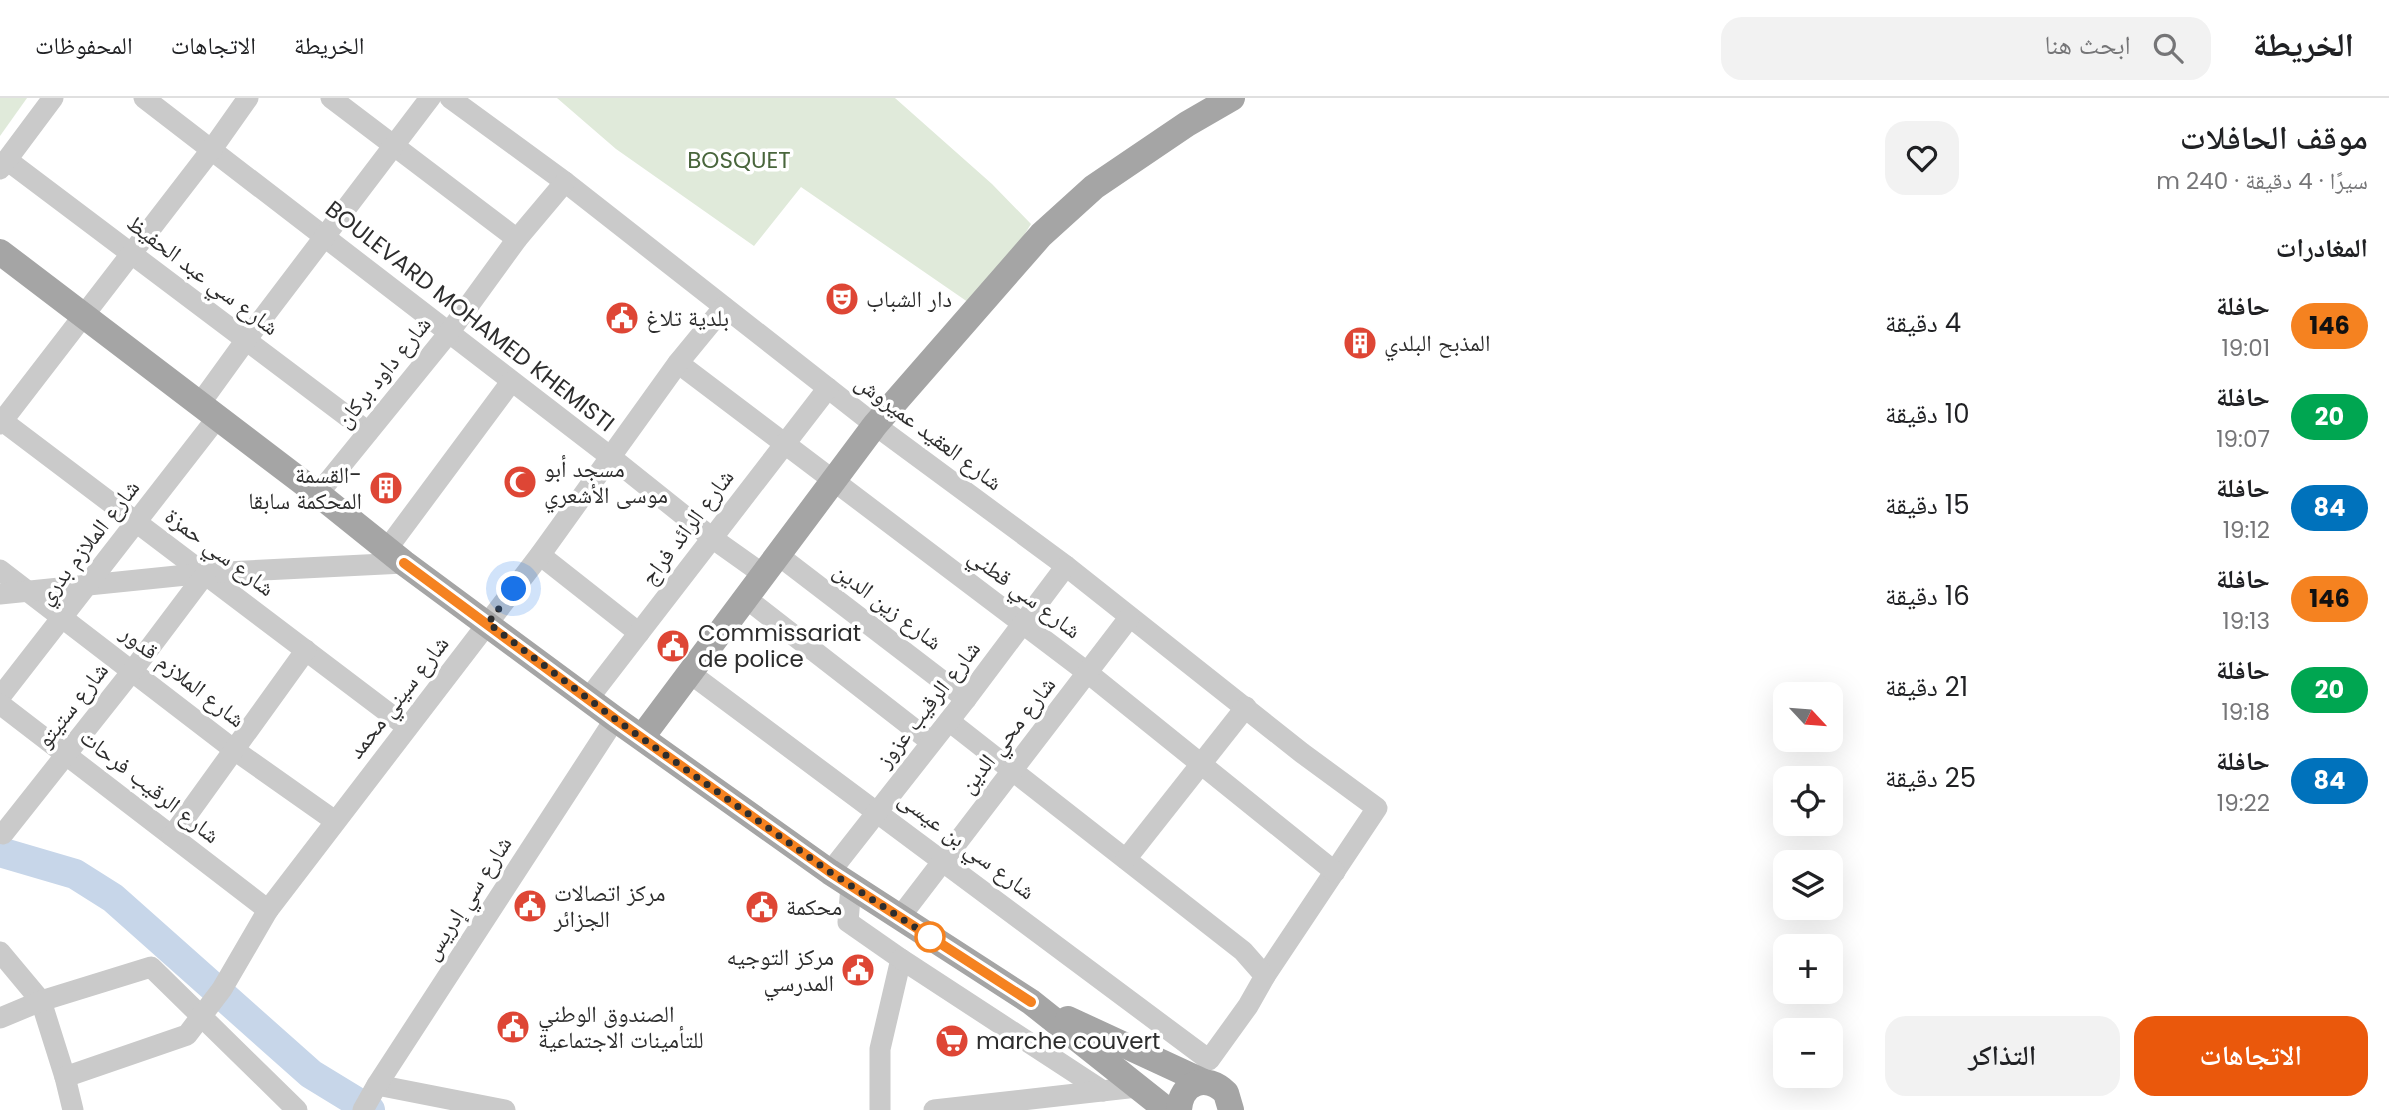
<!DOCTYPE html>
<html lang="ar">
<meta charset="utf-8">
<style>
body{margin:0;font-family:Poppins,"Noto Naskh Arabic",sans-serif;background:#f2f2f2;color:#202124;direction:rtl;height:100vh;display:flex;flex-direction:column;font-size:26px;white-space:nowrap}
*{box-sizing:border-box;margin:0}
p{font-size:23px;color:#757577}
.icon{flex:none;width:38px;height:38px;fill:none;stroke:currentColor;stroke-width:2;stroke-linecap:round;stroke-linejoin:round}
.map{position:relative;flex:1;overflow:hidden;direction:ltr}
.drawer{display:flex;flex-direction:column;background:#fff;width:525px}
.drawer>*{flex:none}
.badge{padding:0 14px;border-radius:23px;font-size:24px;line-height:46px}
.needle{width:46px;rotate:116deg}
.fabs{position:absolute;left:1773px;top:584px;display:grid;gap:14px}
.fabs a{display:grid;place-items:center;width:70px;height:70px;border-radius:14px;background:#fff;box-shadow:0 7px 28px #0002;font-size:35px}
.you{position:absolute;width:35px;height:35px;margin:-18px;border:5px solid #fff;border-radius:50%;background:#1a73e8;box-shadow:0 0 0 10px #1a73e833}
.map>.badge{position:absolute;translate:-50% -50%;box-shadow:0 0 0 4px #fff}
h2{padding:0 21px;font-size:26px;line-height:63px}
.round{display:grid;place-items:center;flex:none;width:74px;height:74px;border-radius:21px;background:#f2f2f2}
.head{display:flex;align-items:center;justify-content:space-between;height:119px;padding:0 21px}
h1{font-size:33px;font-weight:600;line-height:52px}
.cta{display:flex;gap:14px;margin-top:auto;padding:14px 21px}
.cta a{flex:1;height:80px;border-radius:21px;background:#ea580c;color:#fff;font-size:28px;font-weight:600;line-height:80px;text-align:center}
.cta a+a{background:#f2f2f2;color:#202124}
ul{padding:0;list-style:none}
li{display:flex;align-items:center;gap:21px;height:91px;padding:0 21px}
li div{flex:1}
li b{display:block;font-size:26px}
li em{font-style:normal}
li .badge{min-width:77px;font-weight:700;text-align:center}
header{display:flex;align-items:center;gap:42px;box-sizing:border-box;height:98px;padding:0 35px;background:#fff;border-bottom:2px solid #e0e0e0}
header strong{font-size:33px}
nav{display:flex;gap:38px;margin-inline-start:auto;font-size:24px}
.search{width:490px;height:63px;background:#f2f2f2;display:flex;align-items:center;gap:18px;box-sizing:border-box;padding:0 24px;border-radius:21px;color:#757577;font-size:26px}
main{display:flex;flex:1;min-height:0}
.map>svg:first-child{display:block}
.green{fill:#e0eada}
.lines{fill:none;stroke-linecap:round;stroke-linejoin:round}
.river{stroke:#c7d6e9;stroke-width:30}
.minor{stroke:#cacaca;stroke-width:21}
.major{stroke:#a5a5a5;stroke-width:26}
.line-casing{stroke:#fff;stroke-width:16}
.line{stroke:#f58220;stroke-width:10}
.walk{stroke:#2d2d2d;stroke-width:7;stroke-dasharray:0 12.6}
.stop-dot{fill:#fff;stroke:#f58220;stroke-width:3.5}
.labels{text-anchor:middle;stroke-width:7;stroke-linejoin:round;paint-order:stroke}
.park-label{font-size:23px;fill:#49663c;stroke:#fff}
.street-label{font-size:23px;fill:#2d2d2d;stroke:#fff}
.poi-label{font-size:23px;fill:#2d2d2d;stroke:#fff;text-anchor:start}
</style>
<header>
<strong>الخريطة</strong>
<div class="search"><svg class="icon" aria-label="search" viewBox="0 0 24 24"><circle cx="10" cy="10" r="6"/><path d="M15 15l6 6"/></svg>ابحث هنا</div>
<nav><a>الخريطة</a><a>الاتجاهات</a><a>المحفوظات</a></nav>
</header>
<main>
<section class="drawer">
<div class="head"><div><h1>موقف الحافلات</h1><p>سيرًا · 4 دقيقة · 240 m</p></div><a class="round"><svg class="icon" aria-label="heart" viewBox="0 0 24 24"><path d="M12 20l-8-8c-3-5 5-10 8-4 3-6 11-1 8 4z"/></svg></a></div>
<h2>المغادرات</h2>
<ul>
<li><span class="badge" style="background:#f58220;color:#111">146</span><div><b>حافلة</b><p>19:01</p></div><em>4 دقيقة</em></li>
<li><span class="badge" style="background:#00a651;color:#fff">20</span><div><b>حافلة</b><p>19:07</p></div><em>10 دقيقة</em></li>
<li><span class="badge" style="background:#0072bc;color:#fff">84</span><div><b>حافلة</b><p>19:12</p></div><em>15 دقيقة</em></li>
<li><span class="badge" style="background:#f58220;color:#111">146</span><div><b>حافلة</b><p>19:13</p></div><em>16 دقيقة</em></li>
<li><span class="badge" style="background:#00a651;color:#fff">20</span><div><b>حافلة</b><p>19:18</p></div><em>21 دقيقة</em></li>
<li><span class="badge" style="background:#0072bc;color:#fff">84</span><div><b>حافلة</b><p>19:22</p></div><em>25 دقيقة</em></li>
</ul>
<div class="cta"><a>الاتجاهات</a><a>التذاكر</a></div>
</section>
<div class="map">
<svg width="1864" height="1012" viewBox="0 0 1864 1012">
<rect width="100%" height="100%" fill="#fff"/>
<g class="green">
<polygon points="0,0 27,0 0,38"/>
<polygon points="557,0 895,0 992,86 1031,126 978,211 801,89 754,148 616,51"/>
</g>
<g class="lines">
<polyline class="river" points="0,754 75,776 113,800 311,976 370,1012"/>
<g class="minor">
<polyline points="144,0 612,360 712,440 764,477"/>
<polyline points="331,0 517,141"/>
<polyline points="450,0 565,84 875,327 1066,468 1302,655 1377,710 1265,878"/>
<polyline points="7,62 368,334"/>
<polyline points="0,71 53,0"/>
<polyline points="678,265 1088,575 1335,774"/>
<polyline points="199,307 246,242 430,0"/>
<polyline points="0,321 407,629"/>
<polyline points="0,326 212,51 248,0"/>
<polyline points="318,396 448,236 517,141 565,84"/>
<polyline points="387,451 511,284"/>
<polyline points="540,457 639,535"/>
<polyline points="778,457 966,601"/>
<polyline points="0,472 233,651 335,723"/>
<polyline points="0,496 206,475 404,465"/>
<polyline points="747,501 931,644"/>
<polyline points="691,576 1209,962 1248,908 1265,878 1243,853 949,623"/>
<polyline points="0,599 217,320"/>
<polyline points="588,601 828,290"/>
<polyline points="0,606 268,812"/>
<polyline points="3,736 133,572 206,475"/>
<polyline points="172,738 306,552"/>
<polyline points="1126,761 1246,609"/>
<polyline points="830,774 966,601 1066,468"/>
<polyline points="851,788 848,824 901,861 880,951 880,1012"/>
<polyline points="900,819 1129,520"/>
<polyline points="0,854 41,903 65,979 73,1012"/>
<polyline points="901,861 1103,993"/>
<polyline points="0,920 41,903 151,869 297,1012"/>
<polyline points="65,979 187,937 222,891 268,812 540,457 678,265 724,209"/>
<polyline points="377,987 505,1012"/>
<polyline points="363,1012 377,987 615,621"/>
<polyline points="934,1012 1137,989"/>
</g>
<g class="major">
<polyline points="0,154 318,396 404,465 615,621 830,774 1031,904 1167,1012"/>
<polyline points="642,639 875,327 1041,137 1094,89 1187,26 1232,0"/>
<polyline points="1068,921 1202,983"/>
<path d="M1179 1012C1181 984 1206 975 1226 995L1231 1012"/>
</g>
</g>
<g class="lines">
<defs>
<polyline id="line" points="404,465 615,621 830,774 1031,904"/>
</defs>
<use href="#line" class="line-casing"/>
<use href="#line" class="line"/>
<polyline class="walk" points="514,491 488,525 615,621 830,774 930,839"/>
</g>
<defs>
<symbol id="theatre-disc" viewBox="-11 -11 22 22"><circle r="9.5" fill="#de4635" stroke="#fff"/><path d="M-5-5.5Q0-4 5-5.5V0Q5 5 0 6Q-5 5-5 0ZM-3.3-2.5H-1v1.5H-3.3ZM1-2.5H3.3v1.5H1ZM-2.8 1Q0 5.5 2.8 1Z" fill="#fff"/></symbol>
<symbol id="civic-disc" viewBox="-11 -11 22 22"><circle r="9.5" fill="#de4635" stroke="#fff"/><path d="M-.6-6.5H3V-4.5H.6V-3L4-1V1h2V6H-6V1h2V-1L-.6-3ZM-1.2 2.5V6h2.4V2.5Z" fill="#fff"/></symbol>
<symbol id="building-disc" viewBox="-11 -11 22 22"><circle r="9.5" fill="#de4635" stroke="#fff"/><path d="M-4-6H4V6H1V3H-1V6H-4ZM-2.5-4.3h1.7v1.8h-1.7ZM.8-4.3h1.7v1.8H.8ZM-2.5-1h1.7V.8h-1.7ZM.8-1h1.7V.8H.8Z" fill="#fff"/></symbol>
<symbol id="mosque-disc" viewBox="-11 -11 22 22"><circle r="9.5" fill="#de4635" stroke="#fff"/><path d="M3.5-4.9A6 6 0 1 0 3.5 4.9A5 5 0 1 1 3.5-4.9Z" fill="#fff"/></symbol>
<symbol id="supermarket-disc" viewBox="-11 -11 22 22"><circle r="9.5" fill="#de4635" stroke="#fff"/><path d="M-6-5.5h2.5l.6 2H6L4.5 2H-2.5L-4.4-4H-6ZM-1.5 3.2a1.3 1.3 0 1 0 .1 0ZM3 3.2a1.3 1.3 0 1 0 .1 0Z" fill="#fff"/></symbol>
</defs>
<g fill-rule="evenodd">
<use href="#theatre-disc" x="823" y="182" width="38" height="38"/>
<use href="#civic-disc" x="603" y="201" width="38" height="38"/>
<use href="#building-disc" x="1341" y="226" width="38" height="38"/>
<use href="#mosque-disc" x="501" y="365" width="38" height="38"/>
<use href="#building-disc" x="367" y="371" width="38" height="38"/>
<use href="#civic-disc" x="654" y="529" width="38" height="38"/>
<use href="#civic-disc" x="511" y="789" width="38" height="38"/>
<use href="#civic-disc" x="743" y="790" width="38" height="38"/>
<use href="#civic-disc" x="839" y="853" width="38" height="38"/>
<use href="#civic-disc" x="494" y="910" width="38" height="38"/>
<use href="#supermarket-disc" x="933" y="924" width="38" height="38"/>
</g>
<circle class="stop-dot" cx="930" cy="839" r="14"/>
<g class="labels">
<g class="park-label">
<text x="739" y="70">BOSQUET</text>
</g>
<g class="street-label">
<text transform="translate(203 177) rotate(37)" y="8">شارع سي عبد الحفيظ</text>
<text transform="translate(470 218) rotate(38)" y="8">BOULEVARD MOHAMED KHEMISTI</text>
<text transform="translate(383 274) rotate(-51)" y="8">شارع داود بركان</text>
<text transform="translate(929 334) rotate(37)" y="8">شارع العقيد عميروش</text>
<text transform="translate(687 429) rotate(-53)" y="8">شارع الرائد فراج</text>
<text transform="translate(88 444) rotate(-52)" y="8">شارع الملازم بدري</text>
<text transform="translate(220 454) rotate(37)" y="8">شارع سي حمزة</text>
<text transform="translate(1025 495) rotate(37)" y="8">شارع سي قطني</text>
<text transform="translate(888 508) rotate(37)" y="8">شارع زين الدين</text>
<text transform="translate(183 578) rotate(38)" y="8">شارع الملازم قدور</text>
<text transform="translate(398 599) rotate(-52)" y="8">شارع سيني محمد</text>
<text transform="translate(928 606) rotate(-52)" y="8">شارع الرقيب عزوز</text>
<text transform="translate(72 607) rotate(-52)" y="8">شارع ستيتو</text>
<text transform="translate(1007 637) rotate(-52)" y="8">شارع محي الدين</text>
<text transform="translate(150 688) rotate(38)" y="8">شارع الرقيب فرحات</text>
<text transform="translate(967 747) rotate(37)" y="8">شارع سي بن عيسى</text>
<text transform="translate(467 800) rotate(-57)" y="8">شارع سي إدريس</text>
</g>
<g class="poi-label">
<text x="866" y="209">دار الشباب</text>
<text x="646" y="228">بلدية تلاغ</text>
<text x="1384" y="253">المذبح البلدي</text>
<text x="544" y="379">مسجد أبو<tspan x="544" dy="26">موسى الأشعري</tspan></text>
<text x="362" y="385" text-anchor="end">القسمة-<tspan x="362" dy="26">المحكمة سابقا</tspan></text>
<text x="698" y="543">Commissariat<tspan x="698" dy="26">de police</tspan></text>
<text x="554" y="803">مركز اتصالات<tspan x="554" dy="26">الجزائر</tspan></text>
<text x="786" y="817">محكمة</text>
<text x="834" y="867" text-anchor="end">مركز التوجيه<tspan x="834" dy="26">المدرسي</tspan></text>
<text x="538" y="924">الصندوق الوطني<tspan x="538" dy="26">للتأمينات الاجتماعية</tspan></text>
<text x="976" y="951">marche couvert</text>
</g>
</g>
</svg>
<div class="fabs">
<a><svg class="needle" viewBox="-14 -14 28 28"><path d="M0-13l5 13h-10z" fill="#e53935"/><path d="M0 13l5-13h-10z" fill="#757577"/></svg></a>
<a><svg class="icon" aria-label="locate" viewBox="0 0 24 24"><circle cx="12" cy="12" r="6"/><path d="M12 2v4M12 18v4M2 12h4M18 12h4"/></svg></a>
<a><svg class="icon" aria-label="layers" viewBox="0 0 24 24"><path d="M12 4l9 5-9 5-9-5zM3 14l9 5 9-5"/></svg></a>
<a>+</a>
<a>−</a>
</div>
<div class="you" style="left:514px;top:491px"></div>
</div>
</main>
